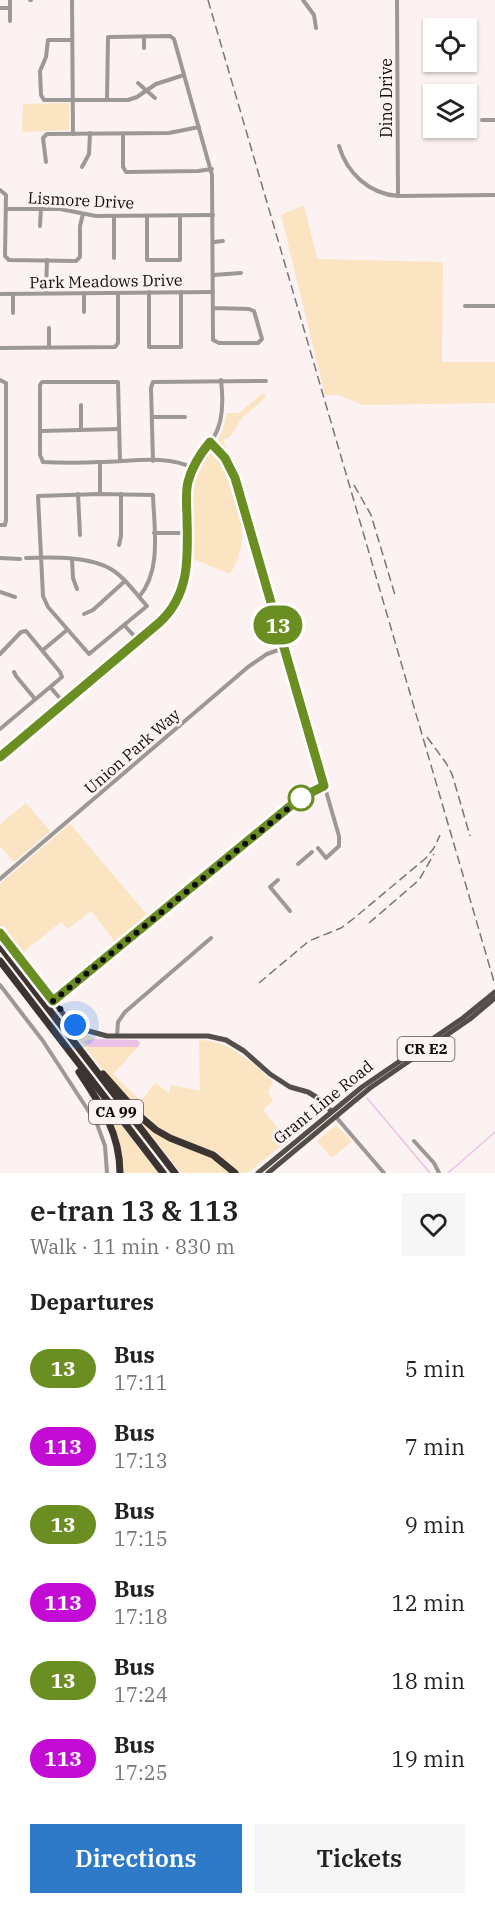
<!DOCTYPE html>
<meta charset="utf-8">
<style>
body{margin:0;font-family:"IBM Plex Serif",serif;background:#f6f6f6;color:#222;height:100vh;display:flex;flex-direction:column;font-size:22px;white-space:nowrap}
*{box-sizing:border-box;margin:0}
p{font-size:20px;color:#767676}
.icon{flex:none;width:33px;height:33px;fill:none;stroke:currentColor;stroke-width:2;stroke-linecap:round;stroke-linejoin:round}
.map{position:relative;height:1173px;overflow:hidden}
.panel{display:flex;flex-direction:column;background:#fff;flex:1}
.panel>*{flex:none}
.badge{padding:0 12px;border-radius:20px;font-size:21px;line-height:39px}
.fabs{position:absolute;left:423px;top:18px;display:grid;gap:12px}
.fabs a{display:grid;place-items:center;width:54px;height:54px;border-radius:0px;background:#fff;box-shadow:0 2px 4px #0004;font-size:30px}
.you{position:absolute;width:30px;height:30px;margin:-15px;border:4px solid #fff;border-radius:50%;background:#1a73e8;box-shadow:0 0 0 9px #1a73e833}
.map>.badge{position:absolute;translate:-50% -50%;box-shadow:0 0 0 3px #fff}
h2{padding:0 30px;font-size:22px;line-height:54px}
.round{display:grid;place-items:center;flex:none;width:63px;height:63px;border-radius:0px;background:#f6f6f6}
.overview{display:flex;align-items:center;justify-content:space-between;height:102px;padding:0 30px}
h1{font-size:28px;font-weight:600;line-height:45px}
.button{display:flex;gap:12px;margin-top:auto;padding:12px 30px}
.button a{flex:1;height:69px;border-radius:0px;background:#2f79c9;color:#fff;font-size:24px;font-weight:600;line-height:69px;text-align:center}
.button a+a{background:#f6f6f6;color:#222}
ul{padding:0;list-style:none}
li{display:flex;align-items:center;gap:18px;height:78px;padding:0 30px}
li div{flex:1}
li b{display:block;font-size:22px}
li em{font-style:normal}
li .badge{min-width:66px;font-weight:700;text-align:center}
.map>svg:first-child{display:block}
.green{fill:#fbe4c1}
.water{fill:#edc0e6}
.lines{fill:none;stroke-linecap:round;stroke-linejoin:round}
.stream{stroke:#edc0e6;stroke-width:1.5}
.minor{stroke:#9c9896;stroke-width:4}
.major{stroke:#544e4b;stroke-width:5}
.highway{stroke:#3b3431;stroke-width:7}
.rail{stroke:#7a7474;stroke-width:1.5;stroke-dasharray:9 4.5;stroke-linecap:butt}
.line-casing{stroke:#fff;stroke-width:14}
.line{stroke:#6b8e23;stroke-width:9}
.walk{stroke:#100d0d;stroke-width:6;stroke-dasharray:0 10.8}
.stop-dot{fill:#fff;stroke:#6b8e23;stroke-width:3}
.labels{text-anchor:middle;stroke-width:6;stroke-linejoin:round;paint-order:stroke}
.shield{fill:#fcf2f1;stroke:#575251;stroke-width:1.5}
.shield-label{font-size:15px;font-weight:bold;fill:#100d0d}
.street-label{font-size:16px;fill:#100d0d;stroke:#fcf2f1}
</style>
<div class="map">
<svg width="495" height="1173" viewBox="0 0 495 1173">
<rect width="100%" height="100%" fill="#fcf2f1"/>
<g class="green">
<polygon points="69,103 69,130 22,132 23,104"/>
<polygon points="304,205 317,259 443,262 442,362 495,362 495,403 362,405 339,395 325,395 281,215"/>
<polygon points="263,393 266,397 242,418 230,437 223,439 228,454 217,442 223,430 227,413 239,413"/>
<path d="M208 450 212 451 223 463 229 473 242 516 240 517C245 537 241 557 230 574L191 558C193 521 184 482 208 450Z"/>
<polygon points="26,803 50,831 14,862 0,846 0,824"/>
<polygon points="70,824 149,917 117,944 91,911 68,929 61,922 21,954 0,927 0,884"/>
<path d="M55 1009 74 1028 95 1039 85 1041 89 1047H138L113 1074 141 1101 155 1083 169 1093 171 1085 200 1091 199 1040C232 1041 250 1062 273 1082L268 1092 273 1101 263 1110 288 1140 249 1172 241 1173 214 1152 169 1134 154 1125 109 1077Z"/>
<polygon points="103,1102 158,1173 122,1173 117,1133 102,1103"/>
<polygon points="139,1118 212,1158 231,1173 181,1173 138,1119"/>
<polygon points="336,1125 352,1141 333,1157 329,1155 317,1141"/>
</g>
<polygon class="water" points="95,1039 137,1040 140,1043 138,1047 89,1047 84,1041"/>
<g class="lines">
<g class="stream">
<polyline points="367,1098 430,1173"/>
<polyline points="448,1173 495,1132"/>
</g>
<g class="minor">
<polyline points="30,0 31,0"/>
<polyline points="72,0 73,134"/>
<polyline points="303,0 314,15 316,28"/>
<polyline points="397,0 398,196"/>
<polyline points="0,8 10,8"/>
<polyline points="10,21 10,0"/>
<polyline points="72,40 48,40 46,57 40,71 41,95 44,100 128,100 137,97 156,84 184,75"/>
<polyline points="144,48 144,37"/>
<polyline points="138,83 155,98"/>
<polyline points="107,100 108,37 170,36 174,39 212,175 213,340 219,343 258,343 262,339 254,311 249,309 214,308"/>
<polyline points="482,120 495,120"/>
<polyline points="123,134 123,167 126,172 198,171 212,169"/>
<path d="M339 146C347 173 369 194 398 196L495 195"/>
<polyline points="46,162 43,138 47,134 169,133 199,127"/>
<polyline points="82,167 89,154 90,133"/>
<polyline points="0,190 6,195 5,256 9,260 76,261 80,257 80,226 83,214"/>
<polyline points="6,209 60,209 96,216 213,215"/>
<polyline points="147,216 147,260 180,260 180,216"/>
<polyline points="40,226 41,208"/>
<polyline points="214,242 223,241"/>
<polyline points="114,258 114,216"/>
<polyline points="213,275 241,273"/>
<polyline points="149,292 149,347 181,347 181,292"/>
<polyline points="46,293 47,260"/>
<polyline points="84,293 84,312"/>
<polyline points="0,294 213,292"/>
<polyline points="13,294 13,313"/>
<polyline points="465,306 495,306"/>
<polyline points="49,328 49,347"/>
<polyline points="0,348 115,347 118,343 118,293"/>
<polyline points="0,380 6,383 6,520 5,525 0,525"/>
<polyline points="81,405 81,430"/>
<polyline points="152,417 185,417"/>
<polyline points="40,431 119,429"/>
<polyline points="210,442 225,458 235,478 339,836 339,846 326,858 318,848"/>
<path d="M120 461 118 382H42L40 385V455L43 462C62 463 81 463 100 462 127 462 169 454 192 468"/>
<polyline points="153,461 151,388 153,382 266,381"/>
<polyline points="100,462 100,494"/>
<polyline points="78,494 80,535"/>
<polyline points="154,533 187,533"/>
<polyline points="119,545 121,536 121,494"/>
<polyline points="0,558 20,559"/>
<path d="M26 558C53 557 92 556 114 571 127 580 136 594 147 606L89 654 48 607 43 596 38 496 100 494 153 495C154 528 162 570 139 597"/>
<polyline points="72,559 73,578 77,589"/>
<polyline points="0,592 15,597"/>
<polyline points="84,614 93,610 125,581"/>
<polyline points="124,625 138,640"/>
<polyline points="43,650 67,630"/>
<polyline points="0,654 21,632 26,631 60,672 62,677 0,729"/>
<polyline points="14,672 16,676 35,699"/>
<polyline points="51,688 64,703"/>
<path d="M0 757 160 622C206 578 177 534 188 482 193 459 205 453 215 435 224 419 223 397 221 380"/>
<polyline points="298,864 312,852"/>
<polyline points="0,879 248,667 267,654 284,648"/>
<polyline points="278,880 270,887 290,911"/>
<polyline points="0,985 43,1041 97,1124 105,1146 107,1173"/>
<polyline points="53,1001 300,798 324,786"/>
<polyline points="117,1036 118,1022 125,1012 211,938"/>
<polyline points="336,1117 384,1173"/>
<polyline points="414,1141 434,1163 439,1173"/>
</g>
<g class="major">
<polyline points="0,933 65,1016 85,1030 107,1036 208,1036 226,1040 244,1051 270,1074 290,1087 308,1092 321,1100 331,1111"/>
<polyline points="258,1173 362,1087 463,1018 495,992"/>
<polyline points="268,1173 370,1088 470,1019 495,998"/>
</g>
<g class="highway">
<polyline points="0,946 175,1173"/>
<polyline points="0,961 163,1173"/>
<path d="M79 1072C101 1105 120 1133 120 1173"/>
<polyline points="103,1074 143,1119 156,1130 170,1138 213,1155 235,1173"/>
</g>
<g class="rail">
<polyline points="208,0 495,985"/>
<polyline points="354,485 371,515 395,595"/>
<polyline points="427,737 446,763 452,774 470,836"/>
<polyline points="369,923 419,880 434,854"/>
<polyline points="259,983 309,941 341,928 353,919 426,858 434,848 440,835"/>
</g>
</g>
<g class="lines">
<defs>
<path id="line" d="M0 757 160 622C190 594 188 557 187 519 187 507 185 494 188 482 192 466 200 454 210 442L225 458 235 478 324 786 300 798 53 1001 0 933"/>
</defs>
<use href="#line" class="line-casing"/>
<use href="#line" class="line"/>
<polyline class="walk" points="75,1025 53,1001 301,798"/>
</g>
<circle class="stop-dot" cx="301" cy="798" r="12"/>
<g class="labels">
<g class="shield">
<rect x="397.5" y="1037" width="57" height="24" rx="4.5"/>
<rect x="89" y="1100" width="54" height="24" rx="4.5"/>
</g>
<g class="shield-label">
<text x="426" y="1054">CR E2</text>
<text x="116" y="1117">CA 99</text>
</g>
<g class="street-label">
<text transform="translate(386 98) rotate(-90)" y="6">Dino Drive</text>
<text transform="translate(81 200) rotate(3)" y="6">Lismore Drive</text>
<text transform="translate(106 281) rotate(-1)" y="6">Park Meadows Drive</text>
<text transform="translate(132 751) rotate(-41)" y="6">Union Park Way</text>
<text transform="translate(323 1102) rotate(-39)" y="6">Grant Line Road</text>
</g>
</g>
</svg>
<div class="fabs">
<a><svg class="icon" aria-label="locate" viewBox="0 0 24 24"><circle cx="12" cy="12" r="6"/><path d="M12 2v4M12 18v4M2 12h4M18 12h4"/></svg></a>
<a><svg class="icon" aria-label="layers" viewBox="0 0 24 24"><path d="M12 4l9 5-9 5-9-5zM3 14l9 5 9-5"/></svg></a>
</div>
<div class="you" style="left:75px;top:1025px"></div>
<b class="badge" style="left:278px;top:625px;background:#6b8e23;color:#fff">13</b>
</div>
<section class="panel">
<div class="overview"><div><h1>e-tran 13 &amp; 113</h1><p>Walk · 11 min · 830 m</p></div><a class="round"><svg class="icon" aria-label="heart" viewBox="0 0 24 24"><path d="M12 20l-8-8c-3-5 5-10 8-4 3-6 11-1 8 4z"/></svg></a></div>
<h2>Departures</h2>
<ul>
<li><span class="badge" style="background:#6b8e23;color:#fff">13</span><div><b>Bus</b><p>17:11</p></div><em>5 min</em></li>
<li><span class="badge" style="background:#c40bd5;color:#fff">113</span><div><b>Bus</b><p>17:13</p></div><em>7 min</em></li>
<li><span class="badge" style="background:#6b8e23;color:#fff">13</span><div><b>Bus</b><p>17:15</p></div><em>9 min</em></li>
<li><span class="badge" style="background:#c40bd5;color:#fff">113</span><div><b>Bus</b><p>17:18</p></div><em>12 min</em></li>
<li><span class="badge" style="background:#6b8e23;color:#fff">13</span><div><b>Bus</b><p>17:24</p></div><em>18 min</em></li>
<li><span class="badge" style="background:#c40bd5;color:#fff">113</span><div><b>Bus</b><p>17:25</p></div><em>19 min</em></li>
</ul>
<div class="button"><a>Directions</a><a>Tickets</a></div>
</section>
